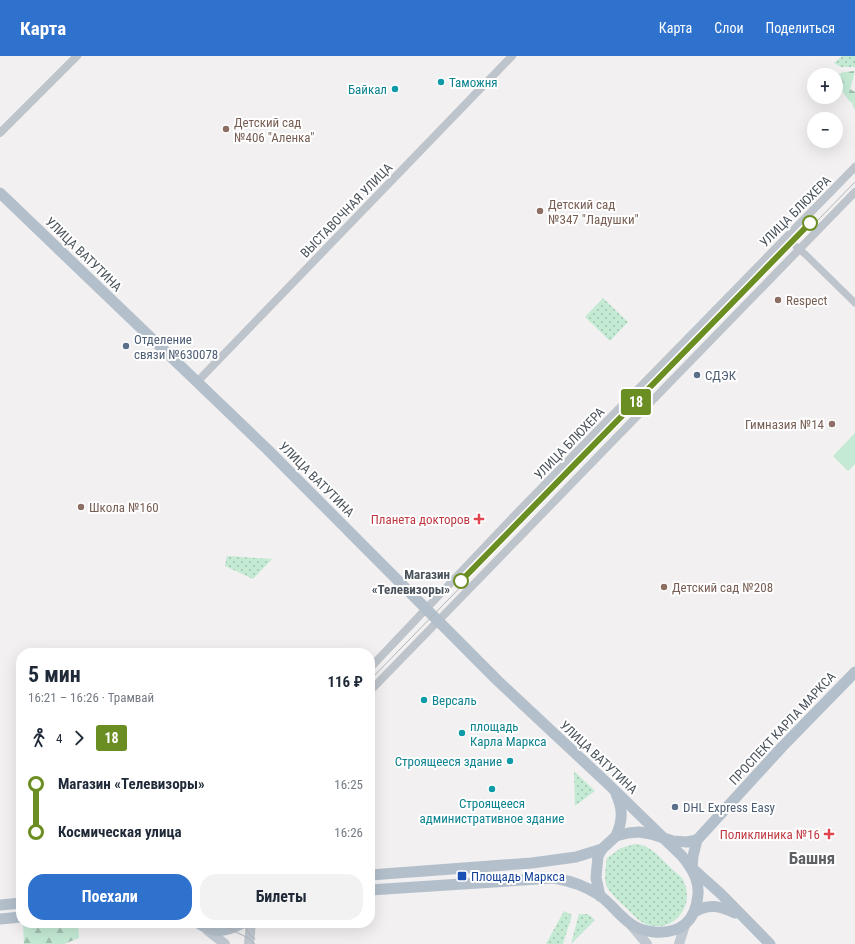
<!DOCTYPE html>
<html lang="ru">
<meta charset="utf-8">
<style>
body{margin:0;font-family:"Roboto Condensed",sans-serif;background:#f2f2f3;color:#1f2937;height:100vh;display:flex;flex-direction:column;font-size:15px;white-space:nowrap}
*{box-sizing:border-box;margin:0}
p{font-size:13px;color:#747a83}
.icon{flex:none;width:22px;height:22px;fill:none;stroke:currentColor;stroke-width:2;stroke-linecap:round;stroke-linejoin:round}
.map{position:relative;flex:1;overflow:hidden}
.details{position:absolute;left:16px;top:592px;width:359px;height:280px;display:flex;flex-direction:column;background:#fff;border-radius:16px;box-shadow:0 4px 16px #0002}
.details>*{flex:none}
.badge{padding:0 8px;border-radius:3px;font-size:14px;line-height:26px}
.controls{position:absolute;left:807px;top:12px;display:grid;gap:8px}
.controls a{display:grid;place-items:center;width:36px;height:36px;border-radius:50%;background:#fff;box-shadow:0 4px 16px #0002;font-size:20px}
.map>.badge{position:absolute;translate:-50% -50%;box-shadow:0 0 0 2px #fff}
.legs{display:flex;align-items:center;gap:6px;height:44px;padding:0 12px;font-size:13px}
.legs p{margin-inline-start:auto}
.summary{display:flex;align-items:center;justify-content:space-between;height:68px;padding:0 12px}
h1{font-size:22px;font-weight:700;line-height:30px}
.cta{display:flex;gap:8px;margin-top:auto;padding:8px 12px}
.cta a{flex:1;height:46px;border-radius:16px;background:#2f72ce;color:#fff;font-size:16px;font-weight:700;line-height:46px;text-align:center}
.cta a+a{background:#f2f2f3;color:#1f2937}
ul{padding:0 12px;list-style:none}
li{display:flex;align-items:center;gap:14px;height:48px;font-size:15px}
li i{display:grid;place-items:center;width:6px;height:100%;margin:0 5px;background:currentColor}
li i::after{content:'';width:10px;height:10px;margin:-5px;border:3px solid;border-radius:50%;background:#fff}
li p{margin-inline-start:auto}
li:first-child i{background:linear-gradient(#0000 50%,currentColor 0)}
li:last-child i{background:linear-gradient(currentColor 50%,#0000 0)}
header{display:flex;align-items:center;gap:24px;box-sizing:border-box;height:56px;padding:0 20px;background:#2f72ce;color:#fff}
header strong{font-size:19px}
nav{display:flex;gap:22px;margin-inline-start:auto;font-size:14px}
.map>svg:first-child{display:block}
.green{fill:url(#green-dots)}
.forest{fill:url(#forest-firs)}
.pitch{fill:#c4ead4}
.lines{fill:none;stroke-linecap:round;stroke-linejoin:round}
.minor{stroke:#bec4cb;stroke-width:7}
.tertiary{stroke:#bec4cb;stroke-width:8}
.secondary{stroke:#c0c8d1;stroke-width:10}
.primary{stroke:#b3bfcb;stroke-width:11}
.tram{stroke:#b3b6ba;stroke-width:1}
.line-1-casing{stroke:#fff;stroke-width:9}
.line-1{stroke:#6b8e23;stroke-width:6}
.culture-dot{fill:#0f9aa8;stroke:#fff;stroke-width:1.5}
.education-dot{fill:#8d6e63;stroke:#fff;stroke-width:1.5}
.stop-1-dot{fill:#fff;stroke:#6b8e23;stroke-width:2}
.service-dot{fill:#5c6f8a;stroke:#fff;stroke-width:1.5}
.health-dot{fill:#e0444e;stroke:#fff;stroke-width:1.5}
.transit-dot{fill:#1a4fb4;stroke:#fff;stroke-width:1.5}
.labels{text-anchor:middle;stroke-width:4;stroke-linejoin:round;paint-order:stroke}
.culture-label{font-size:13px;fill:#0d838f;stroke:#fff;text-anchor:start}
.education-label{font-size:13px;fill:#785e54;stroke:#fff;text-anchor:start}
.street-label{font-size:13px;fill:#4a535b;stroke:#fff}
.service-label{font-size:13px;fill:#4e5e75;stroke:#fff;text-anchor:start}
.health-label{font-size:13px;fill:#be3a42;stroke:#fff;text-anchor:end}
.stop-label{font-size:13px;font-weight:bold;fill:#4a535b;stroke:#fff;text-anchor:end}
.transit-label{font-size:13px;fill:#164399;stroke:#fff;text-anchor:start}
.district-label{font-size:17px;font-weight:bold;fill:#5e6064;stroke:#fff}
</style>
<header>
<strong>Карта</strong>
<nav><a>Карта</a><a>Слои</a><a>Поделиться</a></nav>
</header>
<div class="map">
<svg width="855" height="888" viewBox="0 0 855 888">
<defs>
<pattern id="green-dots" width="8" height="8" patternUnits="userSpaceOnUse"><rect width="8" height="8" fill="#c4ead4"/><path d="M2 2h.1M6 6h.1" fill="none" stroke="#a1c0af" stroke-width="1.8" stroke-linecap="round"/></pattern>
<pattern id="forest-firs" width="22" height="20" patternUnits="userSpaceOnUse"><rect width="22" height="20" fill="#c4ead4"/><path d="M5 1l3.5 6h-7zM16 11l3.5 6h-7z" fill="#a1c0af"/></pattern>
</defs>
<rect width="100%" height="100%" fill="#f2f0f0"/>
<g class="green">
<polygon points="842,0 855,0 855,11 841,11 834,7"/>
<polygon points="603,242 628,266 610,285 585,261"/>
<polygon points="227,500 272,503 253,523 225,510"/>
<polygon points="574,715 595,735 575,750"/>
<path d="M635 788C650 788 661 803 672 813 675 816 681 820 683 824 696 848 675 877 648 869 638 866 631 856 624 850 604 830 603 831 607 802L621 792Z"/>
<polygon points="564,855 572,859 563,888 546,888"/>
<polygon points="579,858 588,858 595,864 571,888"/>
</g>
<g class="forest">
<path d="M854 15C855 18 851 29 850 33L855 36V52L854 53 852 47C847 44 845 38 841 34L836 35V19L844 16Z"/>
<polygon points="47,867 78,867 79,882 64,888 24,888 23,869"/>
</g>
<polygon class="pitch" points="855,377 855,408 848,415 833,400"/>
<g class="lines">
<polyline class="minor" points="786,182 806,199 855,247"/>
<g class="tertiary">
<polyline points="0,77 77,0"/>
<polyline points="197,326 512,0"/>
<polyline points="370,612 514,460 855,111"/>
<polyline points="370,635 855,136"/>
</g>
<g class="secondary">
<polyline points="631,869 647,888"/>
<polyline points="207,874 225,888"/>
<polyline points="249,888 251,867"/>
<polyline points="679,888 685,869"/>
</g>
<g class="primary">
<path d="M0 137 267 393 498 625 607 727 682 800C691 811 699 823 698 838 696 865 681 878 654 876 646 875 637 873 631 868 619 860 611 847 599 839 586 830 571 825 554 822L370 834"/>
<path d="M616 738C623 753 623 764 616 780"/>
<polyline points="692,812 693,800 697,784 782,691 855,616"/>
<polyline points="692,812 721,838 770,888"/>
<polyline points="370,819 532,807 576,801 602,793"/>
<polyline points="600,840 596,822 598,800 602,793 616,780 628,777 639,776 651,778 673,785 687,786 697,784"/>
<polyline points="0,849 21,847"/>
<path d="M694 856C709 847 720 850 735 857"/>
<polyline points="0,863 21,861"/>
<path d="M198 867C214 878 226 876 243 867"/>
</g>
<g class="tram">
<polyline points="370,624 855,126"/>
<polyline points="218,867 248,882 255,888"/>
<polyline points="243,867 249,878 255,883"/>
</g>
</g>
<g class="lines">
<defs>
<polyline id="line-1" points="461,525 810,167"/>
</defs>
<use href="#line-1" class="line-1-casing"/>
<use href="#line-1" class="line-1"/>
</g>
<g class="culture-dot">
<circle cx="441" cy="26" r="4"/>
<circle cx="395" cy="33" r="4"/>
<circle cx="424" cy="644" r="4"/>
<circle cx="462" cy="677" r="4"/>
<circle cx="510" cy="705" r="4"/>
<circle cx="492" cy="733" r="4"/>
</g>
<g class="education-dot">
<circle cx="226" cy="73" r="4"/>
<circle cx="540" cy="155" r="4"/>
<circle cx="778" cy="244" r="4"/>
<circle cx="832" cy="368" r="4"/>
<circle cx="81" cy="451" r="4"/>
<circle cx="664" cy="531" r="4"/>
</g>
<g class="stop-1-dot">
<circle cx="810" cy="167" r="7"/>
<circle cx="461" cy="525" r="7"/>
</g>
<g class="service-dot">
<circle cx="126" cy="290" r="4"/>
<circle cx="697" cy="319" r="4"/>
<circle cx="675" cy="751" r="4"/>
</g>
<g class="health-dot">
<path d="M477 457h4v4h4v4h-4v4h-4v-4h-4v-4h4z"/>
<path d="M827 772h4v4h4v4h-4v4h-4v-4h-4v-4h4z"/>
</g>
<rect class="transit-dot" x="457" y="815" width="10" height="10" rx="2"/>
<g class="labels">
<g class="culture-label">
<text x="449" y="31">Таможня</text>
<text x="387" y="38" text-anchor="end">Байкал</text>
<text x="432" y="649">Версаль</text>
<text x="470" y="675">площадь<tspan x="470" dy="15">Карла Маркса</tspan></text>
<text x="502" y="710" text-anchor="end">Строящееся здание</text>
<text x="492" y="752" text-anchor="middle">Строящееся<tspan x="492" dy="15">административное здание</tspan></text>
</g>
<g class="education-label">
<text x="234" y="71">Детский сад<tspan x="234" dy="15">№406 "Аленка"</tspan></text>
<text x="548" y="153">Детский сад<tspan x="548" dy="15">№347 "Ладушки"</tspan></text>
<text x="786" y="249">Respect</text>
<text x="824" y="373" text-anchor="end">Гимназия №14</text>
<text x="89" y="456">Школа №160</text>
<text x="672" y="536">Детский сад №208</text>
</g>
<g class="street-label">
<text transform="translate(346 154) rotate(-46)" y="5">ВЫСТАВОЧНАЯ УЛИЦА</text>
<text transform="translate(795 155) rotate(-45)" y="5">УЛИЦА БЛЮХЕРА</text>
<text transform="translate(84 198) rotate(44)" y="5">УЛИЦА ВАТУТИНА</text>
<text transform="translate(569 387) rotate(-46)" y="5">УЛИЦА БЛЮХЕРА</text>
<text transform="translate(317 423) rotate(45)" y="5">УЛИЦА ВАТУТИНА</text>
<text transform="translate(782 672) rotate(-47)" y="5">ПРОСПЕКТ КАРЛА МАРКСА</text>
<text transform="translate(599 701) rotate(43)" y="5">УЛИЦА ВАТУТИНА</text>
</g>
<g class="service-label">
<text x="134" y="288">Отделение<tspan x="134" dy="15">связи №630078</tspan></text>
<text x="705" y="324">СДЭК</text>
<text x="683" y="756">DHL Express Easy</text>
</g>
<g class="health-label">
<text x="470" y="468">Планета докторов</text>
<text x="820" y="783">Поликлиника №16</text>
</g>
<g class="stop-label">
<text x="450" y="523">Магазин<tspan x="450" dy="15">«Телевизоры»</tspan></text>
</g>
<g class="transit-label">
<text x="471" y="825">Площадь Маркса</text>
</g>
<g class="district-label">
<text x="812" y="808">Башня</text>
</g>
</g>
</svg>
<div class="controls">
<a>+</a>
<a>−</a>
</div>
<b class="badge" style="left:636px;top:346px;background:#6b8e23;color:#fff">18</b>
<section class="details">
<div class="summary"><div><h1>5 мин</h1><p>16:21 – 16:26 · Трамвай</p></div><b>116 ₽</b></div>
<div class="legs"><svg class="icon" aria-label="walk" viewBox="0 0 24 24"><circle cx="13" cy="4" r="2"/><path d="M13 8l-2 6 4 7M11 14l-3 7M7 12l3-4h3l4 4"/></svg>4<svg class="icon" aria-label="forward" viewBox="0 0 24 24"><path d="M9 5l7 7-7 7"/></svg><b class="badge" style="background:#6b8e23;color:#fff">18</b></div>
<ul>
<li><i style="color:#6b8e23"></i><b>Магазин «Телевизоры»</b><p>16:25</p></li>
<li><i style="color:#6b8e23"></i><b>Космическая улица</b><p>16:26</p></li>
</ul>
<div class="cta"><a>Поехали</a><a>Билеты</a></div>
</section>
</div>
